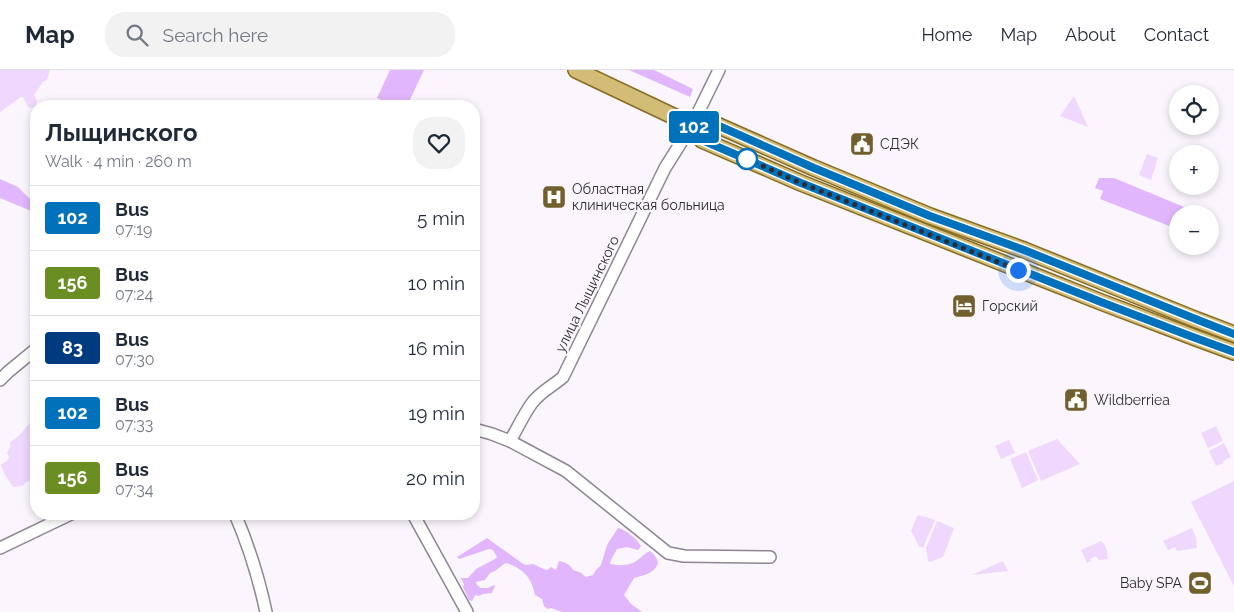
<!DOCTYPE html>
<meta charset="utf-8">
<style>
body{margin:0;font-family:Raleway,sans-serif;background:#f2f2f3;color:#1f2937;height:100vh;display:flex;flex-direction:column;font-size:19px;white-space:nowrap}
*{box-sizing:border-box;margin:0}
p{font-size:16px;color:#747a83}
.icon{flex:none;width:28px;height:28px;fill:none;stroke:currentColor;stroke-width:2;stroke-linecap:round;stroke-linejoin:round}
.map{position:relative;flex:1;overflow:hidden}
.sheet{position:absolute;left:30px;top:30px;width:450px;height:420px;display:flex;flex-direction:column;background:#fff;border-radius:20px;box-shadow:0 2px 8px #0003}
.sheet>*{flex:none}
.badge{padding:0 10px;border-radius:4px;font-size:18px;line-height:32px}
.tools{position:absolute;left:1169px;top:15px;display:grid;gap:10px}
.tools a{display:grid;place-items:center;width:50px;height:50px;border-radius:50%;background:#fff;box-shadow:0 2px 8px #0003;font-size:25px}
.you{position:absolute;width:25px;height:25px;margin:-12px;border:4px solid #fff;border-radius:50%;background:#1a73e8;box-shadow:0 0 0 8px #1a73e833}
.map>.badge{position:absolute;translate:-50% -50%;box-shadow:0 0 0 2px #fff}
.round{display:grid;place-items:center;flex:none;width:52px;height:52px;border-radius:20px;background:#f2f2f3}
.summary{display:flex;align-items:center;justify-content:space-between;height:85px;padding:0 15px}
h1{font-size:24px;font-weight:700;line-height:38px}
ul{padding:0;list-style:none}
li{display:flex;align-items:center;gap:15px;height:65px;padding:0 15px;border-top:1px solid #e0e1e3}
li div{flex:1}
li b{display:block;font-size:19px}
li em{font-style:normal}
li .badge{min-width:55px;font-weight:700;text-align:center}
header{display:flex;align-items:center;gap:30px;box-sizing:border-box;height:70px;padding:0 25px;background:#fff;border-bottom:1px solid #e0e1e3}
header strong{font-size:24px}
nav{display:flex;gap:28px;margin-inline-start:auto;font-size:18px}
.search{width:350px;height:45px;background:#f2f2f3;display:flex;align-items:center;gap:12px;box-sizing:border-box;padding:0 18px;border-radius:20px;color:#747a83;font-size:19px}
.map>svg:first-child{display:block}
.green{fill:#efd7fe}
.forest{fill:#e2b6fc}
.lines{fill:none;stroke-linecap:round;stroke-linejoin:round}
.minor-casing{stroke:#8e8494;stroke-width:14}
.major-casing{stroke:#866c23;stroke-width:18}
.minor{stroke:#fff;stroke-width:11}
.major{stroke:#d3bc76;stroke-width:15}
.line-casing{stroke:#fff;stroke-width:11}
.line{stroke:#0072bc;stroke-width:8}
.walk{stroke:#2e2a31;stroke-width:5;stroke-dasharray:0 9}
.stop-dot{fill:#fff;stroke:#0072bc;stroke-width:2.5}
.labels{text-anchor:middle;stroke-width:4;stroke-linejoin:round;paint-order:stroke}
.poi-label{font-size:14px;fill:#2e2a31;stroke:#fbf6fd;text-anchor:start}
.street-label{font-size:14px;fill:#2e2a31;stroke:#fbf6fd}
</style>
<header>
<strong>Map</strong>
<div class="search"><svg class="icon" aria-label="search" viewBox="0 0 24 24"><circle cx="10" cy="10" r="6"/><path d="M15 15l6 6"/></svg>Search here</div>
<nav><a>Home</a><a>Map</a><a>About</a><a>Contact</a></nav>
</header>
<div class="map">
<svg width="1234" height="542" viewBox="0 0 1234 542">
<rect width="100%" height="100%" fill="#fbf6fd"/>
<g class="green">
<path d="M0 0H50L47 10 43 12 34 25 37 31C36 36 34 39 28 37L23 27H21L4 39 0 43Z"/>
<polygon points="1074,26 1088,57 1060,46"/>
<polygon points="1147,84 1158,88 1151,110 1139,105"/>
<path d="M36 347V411L31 410 26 412 23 416 13 417 5 405 1 395 7 391 9 387 7 383 10 377V372C21 367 26 355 36 347Z"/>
<polygon points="1216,356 1223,371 1208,378 1201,363"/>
<polygon points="1057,369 1080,394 1041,411 1028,381"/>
<polygon points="1009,370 1015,383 1001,389 995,376"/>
<polygon points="1224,373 1231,387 1223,391 1224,393 1216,396 1209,381"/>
<polygon points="1026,382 1038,410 1022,418 1010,389"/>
<polygon points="1234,411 1234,516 1191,432"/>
<polygon points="919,445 935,450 923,478 919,476 911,461 917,446"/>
<polygon points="937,451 954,458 943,487 930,492 928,491 926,478"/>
<polygon points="1192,458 1196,468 1197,478 1177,481 1175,477 1168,480 1163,471"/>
<path d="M1101 471C1107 476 1107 481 1108 489L1099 490 1096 486 1090 489 1091 491 1087 493 1081 480Z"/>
<polygon points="1003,491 1008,501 972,505"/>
</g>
<g class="forest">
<polygon points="390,0 424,0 407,36 394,36 377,28"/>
<polygon points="629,0 654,0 693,19 690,27"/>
<polygon points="1099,108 1114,108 1201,144 1178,144 1177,159 1100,129 1103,121 1095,118"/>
<polygon points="0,109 18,117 29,128 36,131 36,143 0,128"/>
<path d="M618 458C625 459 638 470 641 476L639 479 638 480 627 477 617 479 611 490 610 494C620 496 631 496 639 489 643 486 645 483 650 481 654 484 658 489 658 494 653 504 644 505 634 508L624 525 631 534 642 542H562L551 538 548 539 544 536 542 529 535 525C531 506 524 500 507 493L504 494 495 501 490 503 485 510 476 512 477 515 481 518H488L494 515 495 516 492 523 483 524 479 526 475 525 472 531 469 530 463 517 464 514 461 509V508H468L476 499 495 489 497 487 493 480 489 479 459 489 457 487 487 468 522 493 526 495 533 494 546 500 549 499 551 497 556 500 559 491C565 492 570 494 573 500 575 501 577 501 579 502 587 505 581 509 593 505L596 500 601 495 607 475Z"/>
</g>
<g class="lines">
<defs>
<g id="minor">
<polyline points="0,310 8,302 36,279"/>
<polyline points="474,359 492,364 510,371 566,401 668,483 684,486 770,487"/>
<path d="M510 371C517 359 524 344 532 333 541 321 553 316 563 307L665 98 692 55 719 0"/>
<path d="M235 444C248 474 259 509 266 542"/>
<polyline points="413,444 467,542"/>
<polyline points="0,478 71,444"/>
</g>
<g id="major">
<polyline points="576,0 692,55 702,70 801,113 1101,232 1196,268 1234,282"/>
<polyline points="692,55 710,52 814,98 930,146 1024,180 1197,250 1234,264"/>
</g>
</defs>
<use href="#minor" class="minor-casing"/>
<use href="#major" class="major-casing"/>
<use href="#minor" class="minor"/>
<use href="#major" class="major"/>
</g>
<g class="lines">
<defs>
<polyline id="line" points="1234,264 1203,252 1024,180 930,146 814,98 710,52 692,55 702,70 801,113 1101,232 1190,266 1234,282"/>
</defs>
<use href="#line" class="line-casing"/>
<use href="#line" class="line"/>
<polyline class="walk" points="747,89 801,113 1018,200"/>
</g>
<defs>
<symbol id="civic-square" viewBox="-11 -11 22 22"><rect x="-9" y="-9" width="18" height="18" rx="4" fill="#715f2d" stroke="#fbf6fd"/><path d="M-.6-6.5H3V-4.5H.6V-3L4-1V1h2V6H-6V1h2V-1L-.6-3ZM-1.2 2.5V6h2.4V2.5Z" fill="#fff"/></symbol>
<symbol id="hospital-square" viewBox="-11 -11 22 22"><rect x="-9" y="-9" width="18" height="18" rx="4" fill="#715f2d" stroke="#fbf6fd"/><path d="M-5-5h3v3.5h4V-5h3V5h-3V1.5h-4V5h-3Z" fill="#fff"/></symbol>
<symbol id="hotel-square" viewBox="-11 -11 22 22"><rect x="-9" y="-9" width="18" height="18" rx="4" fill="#715f2d" stroke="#fbf6fd"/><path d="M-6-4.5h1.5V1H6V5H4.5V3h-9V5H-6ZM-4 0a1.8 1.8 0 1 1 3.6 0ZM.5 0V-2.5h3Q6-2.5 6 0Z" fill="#fff"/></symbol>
<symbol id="stadium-square" viewBox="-11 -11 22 22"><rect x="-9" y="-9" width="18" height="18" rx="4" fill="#715f2d" stroke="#fbf6fd"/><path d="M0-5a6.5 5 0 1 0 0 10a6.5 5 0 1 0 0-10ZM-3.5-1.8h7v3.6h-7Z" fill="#fff"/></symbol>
</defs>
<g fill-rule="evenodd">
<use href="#civic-square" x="848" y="60" width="28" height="28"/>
<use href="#hospital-square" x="540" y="113" width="28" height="28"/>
<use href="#hotel-square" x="950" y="222" width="28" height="28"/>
<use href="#civic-square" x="1062" y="316" width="28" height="28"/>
<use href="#stadium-square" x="1186" y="499" width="28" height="28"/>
</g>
<circle class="stop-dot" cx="747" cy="89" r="10"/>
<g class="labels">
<g class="poi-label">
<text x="880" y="79">СДЭК</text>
<text x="572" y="124">Областная<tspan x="572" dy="16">клиническая больница</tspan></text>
<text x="982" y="241">Горский</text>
<text x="1094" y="335">Wildberriea</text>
<text x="1182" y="518" text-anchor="end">Baby SPA</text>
</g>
<g class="street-label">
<text transform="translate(587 224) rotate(-64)" y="5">улица Лыщинского</text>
</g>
</g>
</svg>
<div class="tools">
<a><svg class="icon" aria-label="locate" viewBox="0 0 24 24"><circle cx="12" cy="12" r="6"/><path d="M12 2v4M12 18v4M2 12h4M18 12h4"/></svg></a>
<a>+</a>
<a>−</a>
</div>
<div class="you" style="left:1018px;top:200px"></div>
<b class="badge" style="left:694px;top:57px;background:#0072bc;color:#fff">102</b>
<section class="sheet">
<div class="summary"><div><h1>Лыщинского</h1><p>Walk · 4 min · 260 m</p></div><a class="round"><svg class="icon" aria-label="heart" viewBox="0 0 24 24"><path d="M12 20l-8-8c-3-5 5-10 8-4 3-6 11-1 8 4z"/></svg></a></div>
<ul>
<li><span class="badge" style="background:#0072bc;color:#fff">102</span><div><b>Bus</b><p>07:19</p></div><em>5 min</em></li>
<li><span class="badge" style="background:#6b8e23;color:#fff">156</span><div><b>Bus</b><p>07:24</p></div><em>10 min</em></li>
<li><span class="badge" style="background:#003b80;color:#fff">83</span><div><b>Bus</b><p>07:30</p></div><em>16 min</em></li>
<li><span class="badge" style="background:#0072bc;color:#fff">102</span><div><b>Bus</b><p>07:33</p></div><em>19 min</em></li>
<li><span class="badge" style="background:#6b8e23;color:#fff">156</span><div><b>Bus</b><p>07:34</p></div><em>20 min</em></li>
</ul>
</section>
</div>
